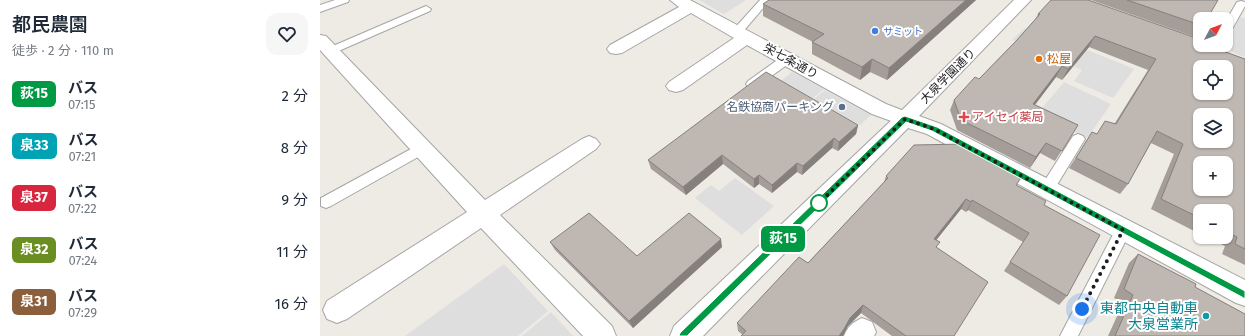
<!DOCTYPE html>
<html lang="ja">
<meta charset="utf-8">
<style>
body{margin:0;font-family:"Fira Sans","Noto Sans JP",sans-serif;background:#f6f6f7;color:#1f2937;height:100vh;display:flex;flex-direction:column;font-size:15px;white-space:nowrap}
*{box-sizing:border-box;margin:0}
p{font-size:13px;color:#747a83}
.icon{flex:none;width:22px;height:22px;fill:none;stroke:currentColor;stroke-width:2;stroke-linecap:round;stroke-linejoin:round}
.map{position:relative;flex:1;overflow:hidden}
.sheet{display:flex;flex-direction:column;background:#fff;width:320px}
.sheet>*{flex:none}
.badge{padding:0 8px;border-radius:6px;font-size:14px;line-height:26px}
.needle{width:26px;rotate:49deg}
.fabs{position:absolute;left:873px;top:12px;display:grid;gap:8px}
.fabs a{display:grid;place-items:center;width:40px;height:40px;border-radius:8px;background:#fff;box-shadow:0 1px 3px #0004;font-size:20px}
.you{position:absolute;width:20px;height:20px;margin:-10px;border:3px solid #fff;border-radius:50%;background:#1a73e8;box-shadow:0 0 0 6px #1a73e833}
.map>.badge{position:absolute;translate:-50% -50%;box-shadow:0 0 0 2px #fff}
.round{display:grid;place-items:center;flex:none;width:42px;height:42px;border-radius:12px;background:#f6f6f7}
.head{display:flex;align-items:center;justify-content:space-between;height:68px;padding:0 12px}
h1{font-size:19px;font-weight:600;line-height:30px}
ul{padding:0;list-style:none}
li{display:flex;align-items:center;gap:12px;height:52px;padding:0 12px}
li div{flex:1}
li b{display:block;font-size:15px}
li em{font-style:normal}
li .badge{min-width:44px;font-weight:700;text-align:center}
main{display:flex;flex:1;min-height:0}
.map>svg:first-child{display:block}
.parking{fill:#dedede}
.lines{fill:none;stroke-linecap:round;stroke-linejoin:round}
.service-casing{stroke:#a5a5a5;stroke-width:2}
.minor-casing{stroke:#a5a5a5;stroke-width:2}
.tertiary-casing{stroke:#a5a5a5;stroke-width:2}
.service{fill:#fff;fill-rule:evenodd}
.minor{fill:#fff;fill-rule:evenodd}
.tertiary{fill:#fff;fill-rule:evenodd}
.wall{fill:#a49d98}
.shaded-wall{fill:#86807c}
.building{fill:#bfb7b1;stroke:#86807c;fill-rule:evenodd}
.line{fill:#094;stroke:#fff}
.walk{stroke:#1e1e1e;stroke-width:4;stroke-dasharray:0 7.2}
.shop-dot{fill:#3f7fe0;stroke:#fff;stroke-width:1.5}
.food-dot{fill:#e8710a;stroke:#fff;stroke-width:1.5}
.service-dot{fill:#5c6f8a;stroke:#fff;stroke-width:1.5}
.health-dot{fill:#e0444e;stroke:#fff;stroke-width:1.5}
.stop-dot{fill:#fff;stroke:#094;stroke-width:2}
.culture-dot{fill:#0f9aa8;stroke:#fff;stroke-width:1.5}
.labels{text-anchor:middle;stroke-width:4;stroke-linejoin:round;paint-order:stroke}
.far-shop-label{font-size:10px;fill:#366cbe;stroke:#fff;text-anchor:start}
.food-label{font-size:12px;fill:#c56008;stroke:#fff;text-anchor:start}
.street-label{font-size:12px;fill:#1e1e1e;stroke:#fff}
.service-label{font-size:12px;fill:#4e5e75;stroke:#fff;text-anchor:end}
.health-label{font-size:12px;fill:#be3a42;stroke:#fff;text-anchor:start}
.near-culture-label{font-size:14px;fill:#0d838f;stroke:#fff;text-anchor:end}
</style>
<main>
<section class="sheet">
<div class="head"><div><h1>都民農園</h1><p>徒歩 · 2 分 · 110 m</p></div><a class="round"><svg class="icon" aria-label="heart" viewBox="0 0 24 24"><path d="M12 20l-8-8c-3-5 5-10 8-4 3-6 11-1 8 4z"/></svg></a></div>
<ul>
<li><span class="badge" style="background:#094;color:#fff">荻15</span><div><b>バス</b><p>07:15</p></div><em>2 分</em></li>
<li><span class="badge" style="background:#00a3b4;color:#fff">泉33</span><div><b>バス</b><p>07:21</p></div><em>8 分</em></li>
<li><span class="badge" style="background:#d7263d;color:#fff">泉37</span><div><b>バス</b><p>07:22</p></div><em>9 分</em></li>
<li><span class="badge" style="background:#6b8e23;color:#fff">泉32</span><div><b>バス</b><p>07:24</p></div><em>11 分</em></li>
<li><span class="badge" style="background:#8b5e3c;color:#fff">泉31</span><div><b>バス</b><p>07:29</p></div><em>16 分</em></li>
</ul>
</section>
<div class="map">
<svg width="925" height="336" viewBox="0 0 925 336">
<rect width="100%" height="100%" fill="#eeebe4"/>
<g class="parking">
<polygon points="379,0 426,0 404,14"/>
<polygon points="920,17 925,19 925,57 914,53 906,46"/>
<polygon points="705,28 711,30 714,28 814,69 793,98 754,81 762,70 692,40"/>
<polygon points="472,72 504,89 493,98 461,81"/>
<polygon points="744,82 791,104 767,138 717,114"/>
<polygon points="505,90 551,115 540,125 494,99"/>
<polygon points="415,178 454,206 422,235 375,198 391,185 399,191"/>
<polygon points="184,264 228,311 198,336 85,336"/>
<polygon points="231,312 253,336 202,336"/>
</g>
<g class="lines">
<defs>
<g id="service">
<polygon points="15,0 29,0 28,2 0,12 0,5"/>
<polygon points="440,0 450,0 421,34 413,34 412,32 413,30"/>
<polygon points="921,1 925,2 925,6 911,31 906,34 906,21 917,2"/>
<polygon points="106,6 111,9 110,11 14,53 6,53 4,51 6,49"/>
<polygon points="892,45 904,45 899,53 891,53 889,51"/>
<polygon points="467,55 471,56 473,59 471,62 436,87 428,87 426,84 428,81 463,56"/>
<polygon points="758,134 763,136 765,139 732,193 727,195 722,193 720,189 722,185 753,136"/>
<polygon points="102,143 107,144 109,148 107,152 11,206 6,208 1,206 1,198"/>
<polygon points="803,223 808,225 811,230 758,336 740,336 798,225"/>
</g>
<g id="minor">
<polygon points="350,0 370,0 566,104 592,114 595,119 592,124 585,126 552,114 427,45 363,90 356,92 349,90 346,86 349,82 414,38 371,13 302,53 296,54 290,53 287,49 290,45 359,7"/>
<polygon points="0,35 6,36 165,200 262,139 269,136 276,139 280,144 276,149 180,215 292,326 296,336 263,336 161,228 27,319 17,323 7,319 3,310 7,301 147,212 0,50"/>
<path d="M542 318 552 322 556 332 554 336H524C528 326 532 323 542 318Z"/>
</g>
<polygon id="tertiary" points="694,0 711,0 599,116 621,124 925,280 925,306 916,303 607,134 588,128 383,336 350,336 354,326 578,114"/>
</defs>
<use href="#service" class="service-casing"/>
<use href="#minor" class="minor-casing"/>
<use href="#tertiary" class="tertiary-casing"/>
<use href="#service" class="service"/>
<use href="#minor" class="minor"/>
<use href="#tertiary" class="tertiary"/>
</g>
<g class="wall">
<polygon points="449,0 656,0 567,80 550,72 540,80 492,54 492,42 493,42 443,16 443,4"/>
<polygon points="771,0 898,0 880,19 880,30 875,37"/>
<polygon points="718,14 874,41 925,59 925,265 902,254 905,246 887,237 906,237 906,211 880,211 880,234 831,209 854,154 831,143 808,184 800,194 749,168 772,132 776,134 795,123 828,70 769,47 742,80 736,77 715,105 758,125 735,161 720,153 710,168 637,130 630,110 634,100 659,79 697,40 715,20"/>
<polygon points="538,125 536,134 518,151 512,148 482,175 477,172 452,193 439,184 434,188 403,164 366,195 331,169 328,160"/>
<polygon points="566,176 697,186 724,205 747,296 739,305 684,271 703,242 648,210 646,212 641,209 616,240 617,248 634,336 572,336 541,313 528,326 523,336 421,336 423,335 418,331 417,323 488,263 564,182"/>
<polygon points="230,242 317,256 402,247 313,328 235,250"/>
<polygon points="818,254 875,287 925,336 788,336 803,303 794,298 809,263"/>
</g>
<g class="shaded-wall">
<polygon points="646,0 656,0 567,80 569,68"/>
<polygon points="775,36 769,47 742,80 748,69"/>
<polygon points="552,59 550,72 540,80 542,67"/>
<polygon points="742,66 736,77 707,115 713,104"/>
<polygon points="538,125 536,134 518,151 519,142"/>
<polygon points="514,138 512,148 482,175 483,166"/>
<polygon points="726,143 720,153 710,168 716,157"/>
<polygon points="402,155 403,164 366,195 363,187"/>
<polygon points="477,163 477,172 452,193 452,185"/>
<polygon points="439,175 439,184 434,188 434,179"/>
<polygon points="646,199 641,209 610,248 614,239"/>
<polygon points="652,200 648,210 646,212"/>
<polygon points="401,239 402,247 313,328 309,321"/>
<polygon points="543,305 541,313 528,326 523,336 519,336 530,318"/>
</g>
<g class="building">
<polygon points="449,0 646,0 569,68 552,59 542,67 492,42 504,34 443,4"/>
<path d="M731 0H768L876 38 874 41 880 43V45H886L925 59V249L915 244 917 237 906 231V211H880V218L841 199 863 144 837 131 808 184 756 158 772 132 777 134 785 121 796 124 836 59 775 36 748 69 742 66 713 104 758 125 742 151 726 143 716 157 641 120 634 100 655 77 659 79 697 40 720 14H718ZM880 67H906V93H880ZM880 115H906V141H880ZM880 163H906V189H880Z"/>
<polygon points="807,0 898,0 887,19 880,19 880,25"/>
<polygon points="446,72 538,125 519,142 514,138 483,166 477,163 452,185 439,175 434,179 402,155 363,187 328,160"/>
<polygon points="644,144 703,175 696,185 726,201 724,205 780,235 747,296 690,262 709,233 652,200 651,202 646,199 614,239 620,242 616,247 668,282 634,336 586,336 543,305 530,318 524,329 519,336 421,336 426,331 417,323 479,257 488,263 568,178 566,176 594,145"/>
<polygon points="269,213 317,256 369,213 401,239 309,321 230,242"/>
<polygon points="818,254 876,284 875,287 925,314 925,336 795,336 813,295 804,289"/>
</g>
<polygon class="line" points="585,116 617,127 925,291 925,299 922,297 612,131 586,122 367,336 359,336 360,333 582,117"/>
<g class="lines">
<polyline class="walk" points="499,203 498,204 585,119 614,129 803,230 762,309"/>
</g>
<circle class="shop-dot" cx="555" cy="31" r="4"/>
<circle class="food-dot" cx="719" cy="59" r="4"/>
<circle class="service-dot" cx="522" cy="107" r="4"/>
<path class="health-dot" d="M642 111h4v4h4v4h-4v4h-4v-4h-4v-4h4z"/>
<circle class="stop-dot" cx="499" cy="203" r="8"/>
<circle class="culture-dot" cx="886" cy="316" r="4"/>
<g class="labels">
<g class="far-shop-label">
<text x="563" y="35">サミット</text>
</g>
<g class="food-label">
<text x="727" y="63">松屋</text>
</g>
<g class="street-label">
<text transform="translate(471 61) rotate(29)" y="4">栄七条通り</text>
<text transform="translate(628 76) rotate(-45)" y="4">大泉学園通り</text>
</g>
<g class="service-label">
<text x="514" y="111">名鉄協商パーキング</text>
</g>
<g class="health-label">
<text x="652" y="121">アイセイ薬局</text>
</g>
<g class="near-culture-label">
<text x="878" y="313">東都中央自動車<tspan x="878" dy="16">大泉営業所</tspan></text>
</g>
</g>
</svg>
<div class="fabs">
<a><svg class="needle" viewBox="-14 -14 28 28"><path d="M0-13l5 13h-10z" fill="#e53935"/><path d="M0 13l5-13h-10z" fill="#747a83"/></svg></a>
<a><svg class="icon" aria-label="locate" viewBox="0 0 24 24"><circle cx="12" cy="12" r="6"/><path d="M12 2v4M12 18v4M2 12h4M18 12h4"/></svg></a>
<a><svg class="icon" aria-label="layers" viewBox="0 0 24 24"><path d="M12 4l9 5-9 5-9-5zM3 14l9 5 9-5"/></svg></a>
<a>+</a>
<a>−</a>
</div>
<div class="you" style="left:762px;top:309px"></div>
<b class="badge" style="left:463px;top:239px;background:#094;color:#fff">荻15</b>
</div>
</main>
